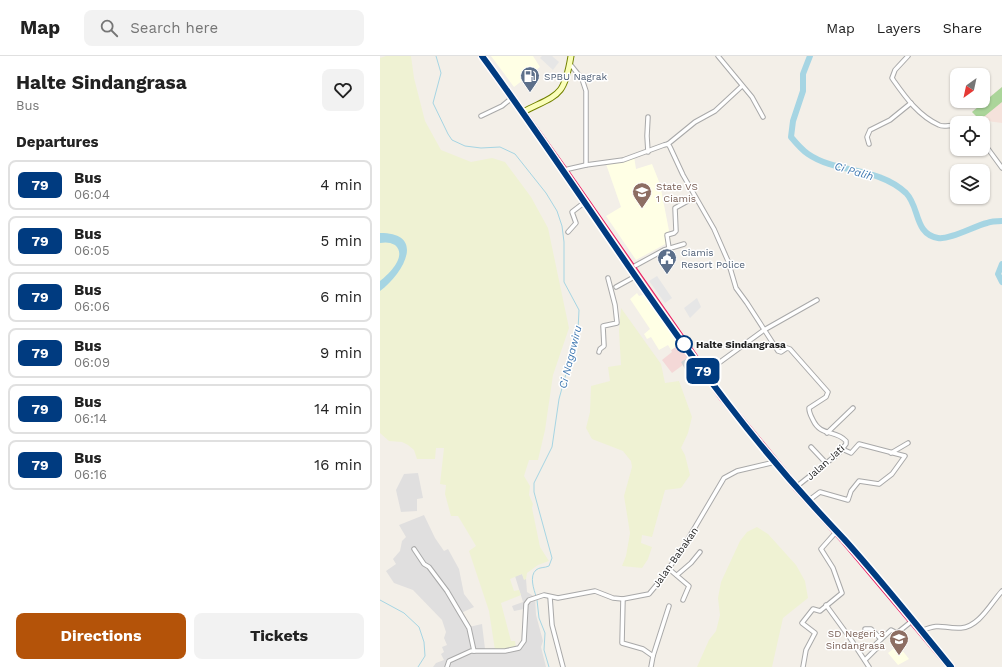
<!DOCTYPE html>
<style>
body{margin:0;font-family:"Work Sans",sans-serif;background:#f2f2f2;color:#222;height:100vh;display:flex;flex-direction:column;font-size:15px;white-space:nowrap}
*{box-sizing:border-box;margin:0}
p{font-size:13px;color:#767676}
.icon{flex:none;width:22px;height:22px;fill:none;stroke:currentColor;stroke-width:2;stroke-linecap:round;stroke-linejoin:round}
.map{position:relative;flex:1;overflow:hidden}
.sheet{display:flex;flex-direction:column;background:#fff;width:380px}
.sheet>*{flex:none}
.badge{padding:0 8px;border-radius:6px;font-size:14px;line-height:26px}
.needle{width:26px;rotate:213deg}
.fabs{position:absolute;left:570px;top:12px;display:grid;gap:8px}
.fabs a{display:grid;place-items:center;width:40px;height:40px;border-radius:8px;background:#fff;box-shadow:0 1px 3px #0004;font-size:20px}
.map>.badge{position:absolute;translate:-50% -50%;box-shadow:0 0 0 2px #fff}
h2{padding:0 16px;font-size:15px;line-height:36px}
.round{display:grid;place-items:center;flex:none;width:42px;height:42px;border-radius:8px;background:#f2f2f2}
.headline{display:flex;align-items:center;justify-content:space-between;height:68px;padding:0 16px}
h1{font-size:19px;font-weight:700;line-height:30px}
.action{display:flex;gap:8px;margin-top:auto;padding:8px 16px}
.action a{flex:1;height:46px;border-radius:8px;background:#b45309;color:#fff;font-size:16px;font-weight:700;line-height:46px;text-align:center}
.action a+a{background:#f2f2f2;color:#222}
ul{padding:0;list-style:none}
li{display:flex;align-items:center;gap:12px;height:50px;margin:0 8px 6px;padding:0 8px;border:2px solid #e0e0e0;border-radius:8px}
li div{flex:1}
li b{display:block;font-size:15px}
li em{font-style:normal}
li .badge{min-width:44px;font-weight:700;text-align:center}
header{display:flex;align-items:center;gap:24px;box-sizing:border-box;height:56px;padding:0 20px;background:#fff;border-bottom:1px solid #e0e0e0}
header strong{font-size:19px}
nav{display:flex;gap:22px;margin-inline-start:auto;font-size:14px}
.search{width:280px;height:36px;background:#f2f2f2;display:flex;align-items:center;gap:10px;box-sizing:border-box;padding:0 14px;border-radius:8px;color:#767676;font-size:15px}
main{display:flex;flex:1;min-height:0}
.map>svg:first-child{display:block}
.residential{fill:#e0dfdf}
.commercial{fill:#f4d8d7}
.education{fill:#ffffe5}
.religious{fill:#d0d0d0}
.military{fill:#f5e2db}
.farmland{fill:#eff2d3}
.forest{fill:#abd59a}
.parking{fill:#e6e6e6}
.water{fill:#a6d5e3}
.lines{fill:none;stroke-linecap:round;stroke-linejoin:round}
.stream{stroke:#a6d5e3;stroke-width:1}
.river{stroke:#a6d5e3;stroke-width:6}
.street-casing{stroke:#a9a9a9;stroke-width:5.5}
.secondary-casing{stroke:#738200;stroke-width:7}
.highway-casing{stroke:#e91c61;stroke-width:8}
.street{stroke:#fff;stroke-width:3.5}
.secondary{stroke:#fafeba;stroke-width:5}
.highway{stroke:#ee8b9d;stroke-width:6}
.line-casing{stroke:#fff;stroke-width:9}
.line{stroke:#003b80;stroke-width:6}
.stop-dot{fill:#fff;stroke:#003b80;stroke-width:2}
.labels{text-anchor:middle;stroke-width:3;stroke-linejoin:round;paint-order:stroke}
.service-label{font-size:10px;fill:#4e5e75;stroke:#fff;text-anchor:start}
.education-label{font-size:10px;fill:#785e54;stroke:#fff;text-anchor:start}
.stop-label{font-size:10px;font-weight:bold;fill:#222;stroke:#fff;text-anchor:start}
.street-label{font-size:10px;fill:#222;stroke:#fff}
.water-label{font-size:11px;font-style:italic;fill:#427ab2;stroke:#fff}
</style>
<header>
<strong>Map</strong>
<div class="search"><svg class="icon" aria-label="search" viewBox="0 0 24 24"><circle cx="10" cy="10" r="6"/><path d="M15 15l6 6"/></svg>Search here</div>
<nav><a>Map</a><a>Layers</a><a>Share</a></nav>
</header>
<main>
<section class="sheet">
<div class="headline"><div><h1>Halte Sindangrasa</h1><p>Bus</p></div><a class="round"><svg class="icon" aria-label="heart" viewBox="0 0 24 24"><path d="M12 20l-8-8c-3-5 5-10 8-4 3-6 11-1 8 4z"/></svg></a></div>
<h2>Departures</h2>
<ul>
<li><span class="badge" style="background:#003b80;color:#fff">79</span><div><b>Bus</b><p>06:04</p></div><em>4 min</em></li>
<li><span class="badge" style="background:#003b80;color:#fff">79</span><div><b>Bus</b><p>06:05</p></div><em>5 min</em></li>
<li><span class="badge" style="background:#003b80;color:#fff">79</span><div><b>Bus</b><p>06:06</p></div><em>6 min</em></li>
<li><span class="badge" style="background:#003b80;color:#fff">79</span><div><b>Bus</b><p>06:09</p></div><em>9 min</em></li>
<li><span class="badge" style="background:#003b80;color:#fff">79</span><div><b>Bus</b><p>06:14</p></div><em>14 min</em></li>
<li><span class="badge" style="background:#003b80;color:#fff">79</span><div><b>Bus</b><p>06:16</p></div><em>16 min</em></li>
</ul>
<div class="action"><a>Directions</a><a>Tickets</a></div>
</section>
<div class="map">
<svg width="622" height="611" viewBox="0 0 622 611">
<rect width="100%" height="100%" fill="#f3efe8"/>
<g class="residential">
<polygon points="38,417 43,442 37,443 37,455 21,456 16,434 24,418"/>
<polygon points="44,459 55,482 64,495 68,493 79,513 84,538 94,551 81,557 89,571 102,568 105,593 139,591 142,586 144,553 134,555 132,550 143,546 135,520 142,518 144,523 146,523 147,536 155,541 156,559 163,585 161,591 166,611 53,611 56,607 64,604 61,598 64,596 62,591 67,589 64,582 66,576 62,564 33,534 14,527 6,515 16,508 13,503 20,495 22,485 26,481 19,469"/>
</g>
<polygon class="commercial" points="300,287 310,300 301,306 303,309 292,317 282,304 292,296 291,294"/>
<g class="education">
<polygon points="111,0 153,0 160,11 134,31"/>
<polygon points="254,100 256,113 272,108 280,128 291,185 256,204 226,160 241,151 226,108"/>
<polygon points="257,237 259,240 265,238 299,289 291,294 288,289 279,294 271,281 267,283 264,278 270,273 250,243"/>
<polygon points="518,589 529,603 518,609 508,597"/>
</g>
<polygon class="religious" points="310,300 316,308 306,315 301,306"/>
<polygon class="military" points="622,31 622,67 600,64 592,56"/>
<g class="farmland">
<polygon points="6,0 31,0 34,22 45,65 61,94 91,106 112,102 125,106 151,141 168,172 189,272 173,319 165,374 158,404 149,404 144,420 150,430 149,439 153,448 152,452 160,491 169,505 158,509 147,517 146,523 144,524 142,518 130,523 134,535 139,534 141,539 121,547 131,585 135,585 136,592 115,594 109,555 89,495 96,490 78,460 71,460 65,438 66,429 60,428 64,392 56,392 55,403 37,403 34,394 28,389 22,386 9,385 0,377 0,2"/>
<polygon points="241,252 281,308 285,327 299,325 312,361 308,377 301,392 305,399 310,419 301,432 285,434 272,481 262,479 261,487 272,491 268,503 262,512 242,510 246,500 250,477 244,440 252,411 251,405 243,395 212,383 206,372 210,356 211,330 230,325 228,311 241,309 239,275"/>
<polygon points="377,471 388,478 416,509 425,525 428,542 403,562 392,611 317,611 329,584 336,575 340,559 338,542 341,526 360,485 367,476"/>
</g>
<polygon class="forest" points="622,31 622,46 600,64 592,56"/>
<g class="parking">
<polygon points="162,0 172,0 179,6 173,14 160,2"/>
<polygon points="277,220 292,242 285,247 269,225"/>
<polygon points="317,242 321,251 310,262 304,252"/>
</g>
<path class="water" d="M0 177C47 177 23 218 0 235V225C8 219 28 200 15 189 10 186 5 186 0 187Z"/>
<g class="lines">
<g class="stream">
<path d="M56 0 61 17 53 47 68 78 72 84 85 90 101 92 120 91 135 98 166 137 177 155 182 170 184 186V226L199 254 198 274 179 343 172 391 154 427V436L172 502 169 510C165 512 159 511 156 514 149 520 154 534 156 540"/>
<polyline points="0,544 24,557 39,571 44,586 45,600 38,611"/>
<polyline points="157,544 159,562 165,577 164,594 169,611"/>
</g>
<g class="river">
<path d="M430 0 423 18V35L413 65 411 81C416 87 422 94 428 98 457 118 497 110 526 137 540 151 534 178 558 182 570 184 594 170 607 167 612 165 617 165 622 165"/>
<polyline points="622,208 618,218 622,226"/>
</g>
<defs>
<g id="street">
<polyline points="338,0 372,41 383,61"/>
<path d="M528 0 515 14 512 22 514 25C526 42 539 60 559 69 564 72 571 68 577 70"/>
<polyline points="190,8 202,23 206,35 206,109"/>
<polyline points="101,60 122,50 132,42"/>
<polyline points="603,86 622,112"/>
<polyline points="288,88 315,66 335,55 362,30"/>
<polyline points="489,88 487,81 490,74 510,64 531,47"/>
<polyline points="268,96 267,80 268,61"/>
<path d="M184 114 206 109 243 104 284 89 288 88 290 91 303 119 334 173 348 205 356 232 367 247 398 295 401 296 407 292 410 293 448 336 446 341 429 352C429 357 431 360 433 364 441 381 455 373 466 385V388L459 397 416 431"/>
<polyline points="188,176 196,167 192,156 205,146"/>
<polyline points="289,192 287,179 294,177 296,175 295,152 315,141"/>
<polyline points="251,212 284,194 304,188"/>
<polyline points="236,231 256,220"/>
<polyline points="219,296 220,293 224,290 223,270 237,267 235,249 228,222"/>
<polyline points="325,317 384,274 437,244"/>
<polyline points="447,377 473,352"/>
<polyline points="431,391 446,407"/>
<polyline points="511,397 528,387"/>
<polyline points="428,445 440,436 468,444 471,435 479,425 499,428 512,418 525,400 479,388 471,397 462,393"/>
<polyline points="34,493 44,508 49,511 67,535 80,557 89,572 94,595"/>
<polyline points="289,513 309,530 303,544"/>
<polyline points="297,519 311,507 320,496"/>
<polyline points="170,541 172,569 183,611"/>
<polyline points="243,543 242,587 263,593 273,600 271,611"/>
<polyline points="446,549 470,582 489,611"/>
<polyline points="485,573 491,573 501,583"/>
<path d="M541 575C562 566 562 573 581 572 599 571 611 547 622 535"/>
<polyline points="273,600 289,550"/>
<polyline points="485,604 497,592 496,588 511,574 517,577 532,565"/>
<polyline points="67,611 69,605 91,595 125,595 139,592 144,585 146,548 149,544 164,539 178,542 215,535 233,542 243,543 269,538 279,526 301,495 344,422 357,415 395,406"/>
<polyline points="423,611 426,594 435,577 422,567 433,553 440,555 462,537 453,512 441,493 456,476"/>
</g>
<path id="secondary" d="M143 56C178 38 184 42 191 0"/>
<polyline id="highway" points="102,0 184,114 342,341 416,431 463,483 571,611"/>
</defs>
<use href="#street" class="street-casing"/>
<use href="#secondary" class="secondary-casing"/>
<use href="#highway" class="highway-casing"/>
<use href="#street" class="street"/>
<use href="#secondary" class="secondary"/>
<use href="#highway" class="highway"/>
</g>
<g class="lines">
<defs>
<path id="line" d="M102 0C186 114 261 235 348 348 384 395 423 440 464 483 501 524 536 568 571 611"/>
</defs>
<use href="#line" class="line-casing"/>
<use href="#line" class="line"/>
</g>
<defs>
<symbol id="fuel-pin" viewBox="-11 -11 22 30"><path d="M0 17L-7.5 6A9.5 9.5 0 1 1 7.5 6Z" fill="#5c6f8a" stroke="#fff"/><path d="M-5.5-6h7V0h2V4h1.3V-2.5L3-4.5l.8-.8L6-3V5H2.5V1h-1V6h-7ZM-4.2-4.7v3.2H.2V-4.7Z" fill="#fff"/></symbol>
<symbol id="school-pin" viewBox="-11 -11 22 30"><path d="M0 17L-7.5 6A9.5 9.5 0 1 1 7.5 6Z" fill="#8d6e63" stroke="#fff"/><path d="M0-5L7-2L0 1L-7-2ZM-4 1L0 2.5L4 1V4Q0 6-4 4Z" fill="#fff"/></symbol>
<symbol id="civic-pin" viewBox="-11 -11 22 30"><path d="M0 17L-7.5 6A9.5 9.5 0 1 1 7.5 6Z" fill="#5c6f8a" stroke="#fff"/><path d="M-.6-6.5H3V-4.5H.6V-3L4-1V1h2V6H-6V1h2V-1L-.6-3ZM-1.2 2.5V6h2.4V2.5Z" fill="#fff"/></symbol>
</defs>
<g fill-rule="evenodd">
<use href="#fuel-pin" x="139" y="9" width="22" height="30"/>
<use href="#school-pin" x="251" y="125" width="22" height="30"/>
<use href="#civic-pin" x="276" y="191" width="22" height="30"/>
<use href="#school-pin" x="508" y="572" width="22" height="30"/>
</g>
<circle class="stop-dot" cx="304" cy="288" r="8"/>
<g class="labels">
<g class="service-label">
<text x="164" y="24">SPBU Nagrak</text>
<text x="301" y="200">Ciamis<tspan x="301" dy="12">Resort Police</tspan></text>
</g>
<g class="education-label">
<text x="276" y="134">State VS<tspan x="276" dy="12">1 Ciamis</tspan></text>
<text x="505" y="581" text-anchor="end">SD Negeri 3<tspan x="505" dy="12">Sindangrasa</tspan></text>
</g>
<g class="stop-label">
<text x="316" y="292">Halte Sindangrasa</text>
</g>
<g class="street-label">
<text transform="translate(445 406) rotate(-42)" y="4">Jalan Jati</text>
<text transform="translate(295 501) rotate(-55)" y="4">Jalan Babakan</text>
</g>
<g class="water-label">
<text transform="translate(474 115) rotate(16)" y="4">Ci Palih</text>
<text transform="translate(190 301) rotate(-76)" y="4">Ci Nagawiru</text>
</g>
</g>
</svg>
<div class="fabs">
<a><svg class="needle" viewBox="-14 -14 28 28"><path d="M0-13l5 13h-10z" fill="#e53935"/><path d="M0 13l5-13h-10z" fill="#767676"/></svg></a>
<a><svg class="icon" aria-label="locate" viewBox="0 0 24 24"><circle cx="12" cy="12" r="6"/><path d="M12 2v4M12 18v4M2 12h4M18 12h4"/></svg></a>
<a><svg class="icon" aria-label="layers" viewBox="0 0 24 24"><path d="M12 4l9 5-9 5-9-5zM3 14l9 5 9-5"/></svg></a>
</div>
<b class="badge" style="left:323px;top:315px;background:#003b80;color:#fff">79</b>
</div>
</main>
